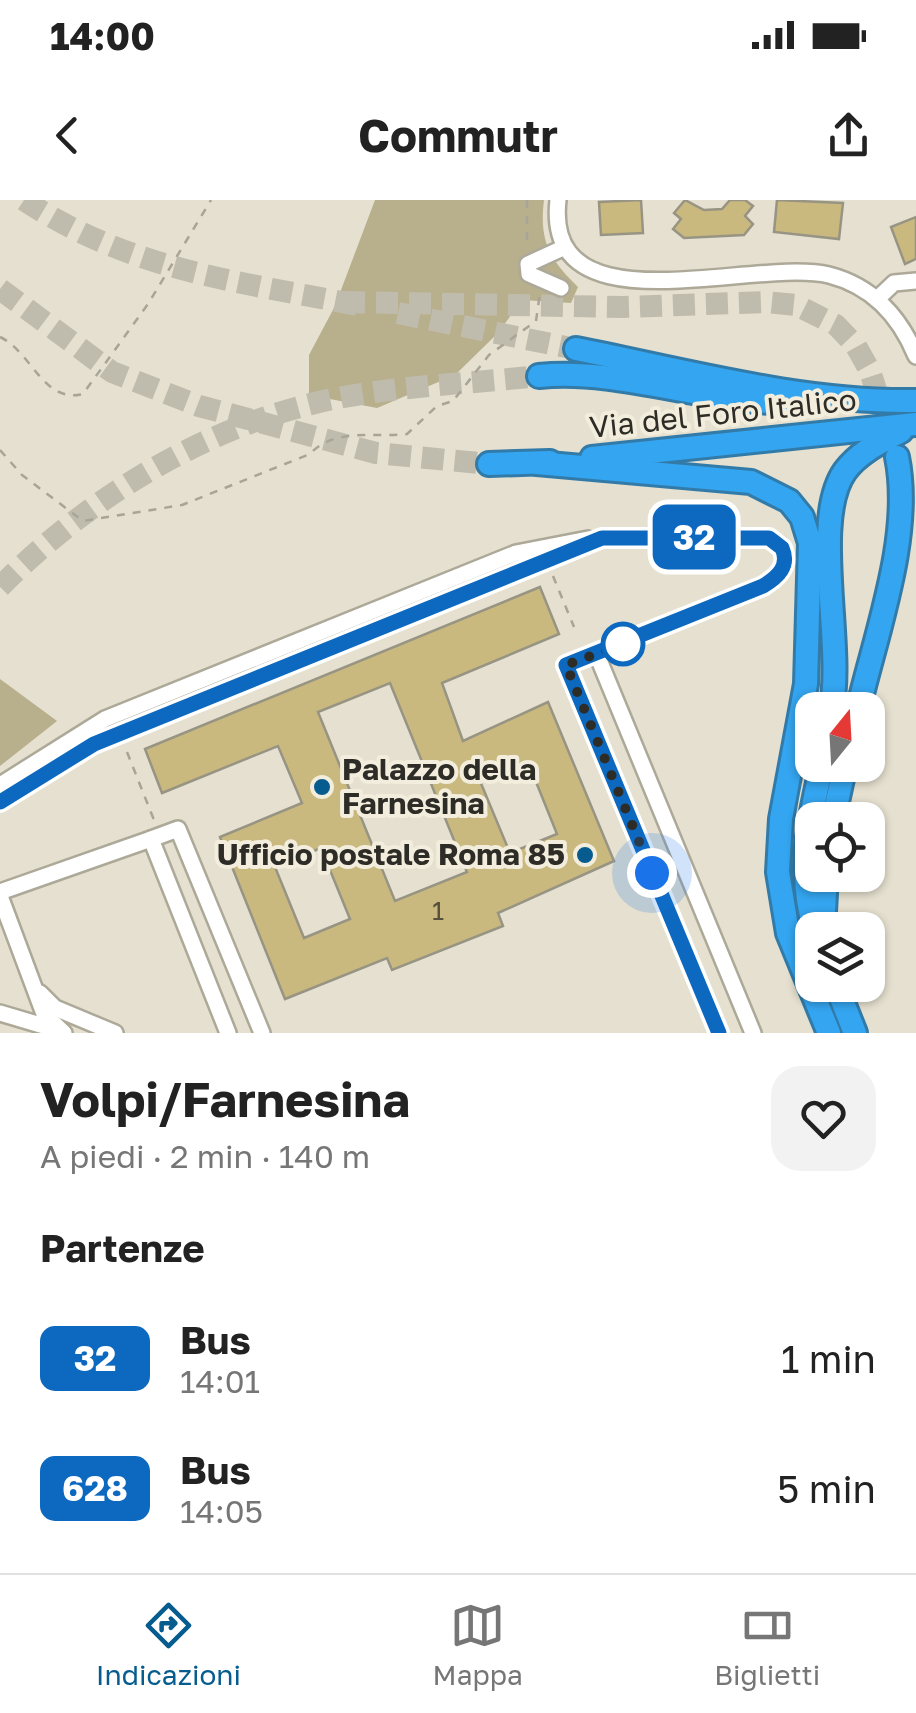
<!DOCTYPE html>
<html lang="it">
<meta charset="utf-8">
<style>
body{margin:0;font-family:"Golos Text",sans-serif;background:#f2f2f2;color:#222;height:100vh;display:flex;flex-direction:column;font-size:38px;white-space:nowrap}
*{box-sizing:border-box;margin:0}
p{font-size:32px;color:#767676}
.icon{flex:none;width:55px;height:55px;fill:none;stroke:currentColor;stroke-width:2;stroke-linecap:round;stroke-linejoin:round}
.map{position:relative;height:833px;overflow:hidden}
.panel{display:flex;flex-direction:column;background:#fff;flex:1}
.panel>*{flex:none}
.badge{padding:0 20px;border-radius:15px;font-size:35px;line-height:65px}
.needle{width:65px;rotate:18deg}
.buttons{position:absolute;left:795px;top:492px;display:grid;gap:20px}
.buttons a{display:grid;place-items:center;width:90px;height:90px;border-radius:20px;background:#fff;box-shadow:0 2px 8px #0004;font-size:50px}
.you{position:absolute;width:50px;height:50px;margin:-25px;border:8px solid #fff;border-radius:50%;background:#1a73e8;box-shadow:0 0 0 15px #1a73e833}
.map>.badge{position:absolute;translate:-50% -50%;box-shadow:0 0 0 5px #fff}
h2{padding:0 40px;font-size:38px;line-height:90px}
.round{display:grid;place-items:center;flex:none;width:105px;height:105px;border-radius:30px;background:#f2f2f2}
.head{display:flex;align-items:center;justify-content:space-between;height:170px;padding:0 40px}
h1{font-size:48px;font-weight:700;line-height:75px}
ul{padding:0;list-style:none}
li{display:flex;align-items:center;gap:30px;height:130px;padding:0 40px}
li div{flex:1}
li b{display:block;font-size:38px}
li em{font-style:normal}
li .badge{min-width:110px;font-weight:700;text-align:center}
.status{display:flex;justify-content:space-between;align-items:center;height:70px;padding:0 50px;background:#fff;direction:ltr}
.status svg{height:28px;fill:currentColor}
header{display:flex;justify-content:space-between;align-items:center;height:130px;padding:0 40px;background:#fff;font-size:45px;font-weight:700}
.tab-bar{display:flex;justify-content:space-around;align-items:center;height:140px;border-top:2px solid #e0e0e0;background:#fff;font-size:28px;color:#767676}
.tab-bar a{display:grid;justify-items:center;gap:5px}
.tab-bar .current{color:#065c8e}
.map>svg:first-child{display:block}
.green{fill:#b8af8d}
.building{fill:#c9b97e;stroke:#989484;stroke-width:2.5;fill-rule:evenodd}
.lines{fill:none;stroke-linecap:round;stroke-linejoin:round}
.highway-tunnel{stroke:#c0bcad;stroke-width:22;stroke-dasharray:22 11;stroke-linecap:butt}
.minor-casing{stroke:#ada999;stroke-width:20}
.highway-casing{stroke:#327ba9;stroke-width:28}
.path{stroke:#a8a497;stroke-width:2.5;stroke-dasharray:8 8;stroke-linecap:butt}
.minor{stroke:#fff;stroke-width:15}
.highway{stroke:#34a5f0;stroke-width:22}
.line-casing{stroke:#fff;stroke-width:22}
.line{stroke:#0c69bf;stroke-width:15}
.walk{stroke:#2e2c26;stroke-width:10;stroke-dasharray:0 18}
.stop-dot{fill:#fff;stroke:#0c69bf;stroke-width:5}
.poi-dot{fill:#065c8e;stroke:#f2eddc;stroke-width:4}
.labels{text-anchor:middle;stroke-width:8;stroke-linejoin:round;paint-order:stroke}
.number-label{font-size:25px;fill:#554f3c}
.street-label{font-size:30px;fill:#2e2c26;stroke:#f2eddc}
.poi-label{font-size:30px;font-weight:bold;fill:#2e2c26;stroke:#f2eddc;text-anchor:start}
</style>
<div class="status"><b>14:00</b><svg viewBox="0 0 49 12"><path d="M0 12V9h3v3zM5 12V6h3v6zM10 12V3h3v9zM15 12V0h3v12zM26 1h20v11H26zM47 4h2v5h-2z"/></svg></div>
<header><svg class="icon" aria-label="back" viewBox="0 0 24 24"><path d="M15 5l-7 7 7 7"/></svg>Commutr<svg class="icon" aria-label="share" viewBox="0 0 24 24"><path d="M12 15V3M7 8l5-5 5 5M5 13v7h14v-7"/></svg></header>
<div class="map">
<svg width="916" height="833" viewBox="0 0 916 833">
<rect width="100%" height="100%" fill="#e5e0cf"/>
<g class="green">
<path d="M375 0H544C539 41 549 59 578 87L571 103 522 100 498 133 455 175 377 208 309 195V155L335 106Z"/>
<polygon points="0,479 57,521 0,566"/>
</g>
<g class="building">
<polygon points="641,0 643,33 601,35 599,2"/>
<polygon points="685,0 704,10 722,9 730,0 745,0 753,6 745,16 753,24 744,35 684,38 673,29 681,19 674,13"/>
<polygon points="777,0 843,3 839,39 774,32"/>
<polygon points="916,17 916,59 905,64 891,27"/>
<path d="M540 387 559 434 442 483 463 541 548 502 614 661 498 713 503 726 392 770 387 758 285 799 220 637 302 603 278 546 162 593 145 549ZM390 483 467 672 395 701 318 512ZM528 562 557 634 510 653 480 581ZM321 648 350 719 304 738 275 667Z"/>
</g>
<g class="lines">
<g class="highway-tunnel">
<path d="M24 0C130 70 235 81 357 105"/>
<polyline points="0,89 112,172 199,206 376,253 489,264"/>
<polyline points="343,102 623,107 766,102 796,105 836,125 856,146 870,171 893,243"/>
<polyline points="398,113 576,149"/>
<path d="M0 387C86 300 199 230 319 202 390 186 466 184 539 176"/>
</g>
<defs>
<g id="minor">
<path d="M558 0C543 133 753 57 829 75 872 86 900 117 916 156"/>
<polyline points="561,88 529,74 528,64 565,47"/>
<polyline points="877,99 894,83 916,81"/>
<polyline points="597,455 753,833"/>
<polyline points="0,585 105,519 516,353 588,339"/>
<polyline points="0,602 94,544 602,338 769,338 780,345 786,358 781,371 770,382 566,465 719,833"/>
<polyline points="0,692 151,639"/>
<polyline points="0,696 44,814 64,833"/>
<polyline points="40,793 55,808 115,833"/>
<polyline points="0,813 54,829"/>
<polyline points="228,833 151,639 178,629 262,833"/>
</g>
<g id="highway">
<path d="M576 149C687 171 802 203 916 201"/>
<path d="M539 176C624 168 705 204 790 202"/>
<polyline points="592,258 916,224"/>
<polyline points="537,263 751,282 789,301 802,317 810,343 806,484 781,619 778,672 788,733 829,833"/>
<polyline points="489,264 550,262"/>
<path d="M831 510C845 447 810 320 845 271 859 252 881 242 901 231"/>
<path d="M858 510C876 433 913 335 897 257"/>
<polyline points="833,620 845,565"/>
<path d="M815 730C797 674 809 621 822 565"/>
<polyline points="823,730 826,675"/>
<polyline points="836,785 855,833"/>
</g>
</defs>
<use href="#minor" class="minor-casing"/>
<use href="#highway" class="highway-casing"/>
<g class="path">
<polyline points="527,0 527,48"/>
<path d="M0 137C32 152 43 204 83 194L148 104 211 0"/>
<path d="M0 250 22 275 83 321 182 305 310 254C334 227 376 238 407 234L437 206 453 201 489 155 536 121 540 93"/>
<polyline points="553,376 574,427"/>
<polyline points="127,552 154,620"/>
</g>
<use href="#minor" class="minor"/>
<use href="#highway" class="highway"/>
</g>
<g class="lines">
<defs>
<path id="line" d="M0 602 94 544 602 338H769L782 348C790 366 778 377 763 386L566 465 719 833"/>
</defs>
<use href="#line" class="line-casing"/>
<use href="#line" class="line"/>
<polyline class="walk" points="623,444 566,465 652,673"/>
</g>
<circle class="stop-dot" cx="623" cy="444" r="20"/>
<g class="poi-dot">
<circle cx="322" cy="587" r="10"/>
<circle cx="585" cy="655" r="10"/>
</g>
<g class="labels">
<g class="number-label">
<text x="438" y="720">1</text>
</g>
<g class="street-label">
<text transform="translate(723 214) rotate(-6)" y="10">Via del Foro Italico</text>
</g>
<g class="poi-label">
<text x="342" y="580">Palazzo della<tspan x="342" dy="34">Farnesina</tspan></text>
<text x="565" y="665" text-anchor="end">Ufficio postale Roma 85</text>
</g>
</g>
</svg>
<div class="buttons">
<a><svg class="needle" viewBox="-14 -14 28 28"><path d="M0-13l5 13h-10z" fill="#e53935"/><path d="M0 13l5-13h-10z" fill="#767676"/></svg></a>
<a><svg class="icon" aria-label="locate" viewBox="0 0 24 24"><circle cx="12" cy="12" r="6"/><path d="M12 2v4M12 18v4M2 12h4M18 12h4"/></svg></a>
<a><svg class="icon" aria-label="layers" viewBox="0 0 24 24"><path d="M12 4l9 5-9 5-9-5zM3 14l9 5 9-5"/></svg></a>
</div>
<div class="you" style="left:652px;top:673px"></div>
<b class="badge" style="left:694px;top:337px;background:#0c69bf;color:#fff">32</b>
</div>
<section class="panel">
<div class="head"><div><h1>Volpi/Farnesina</h1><p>A piedi · 2 min · 140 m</p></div><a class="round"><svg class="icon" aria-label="heart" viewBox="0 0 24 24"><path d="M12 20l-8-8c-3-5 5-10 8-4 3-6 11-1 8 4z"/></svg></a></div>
<h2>Partenze</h2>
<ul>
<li><span class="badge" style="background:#0c69bf;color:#fff">32</span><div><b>Bus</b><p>14:01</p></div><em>1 min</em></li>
<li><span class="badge" style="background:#0c69bf;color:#fff">628</span><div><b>Bus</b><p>14:05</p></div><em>5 min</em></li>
</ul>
</section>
<nav class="tab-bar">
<a class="current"><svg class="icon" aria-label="directions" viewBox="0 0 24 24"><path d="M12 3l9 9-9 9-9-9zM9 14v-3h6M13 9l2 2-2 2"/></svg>Indicazioni</a>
<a><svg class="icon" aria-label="map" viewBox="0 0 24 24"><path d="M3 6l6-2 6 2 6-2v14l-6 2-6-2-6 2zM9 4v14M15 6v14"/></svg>Mappa</a>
<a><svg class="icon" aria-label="tickets" viewBox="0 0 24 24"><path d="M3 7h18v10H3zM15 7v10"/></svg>Biglietti</a>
</nav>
